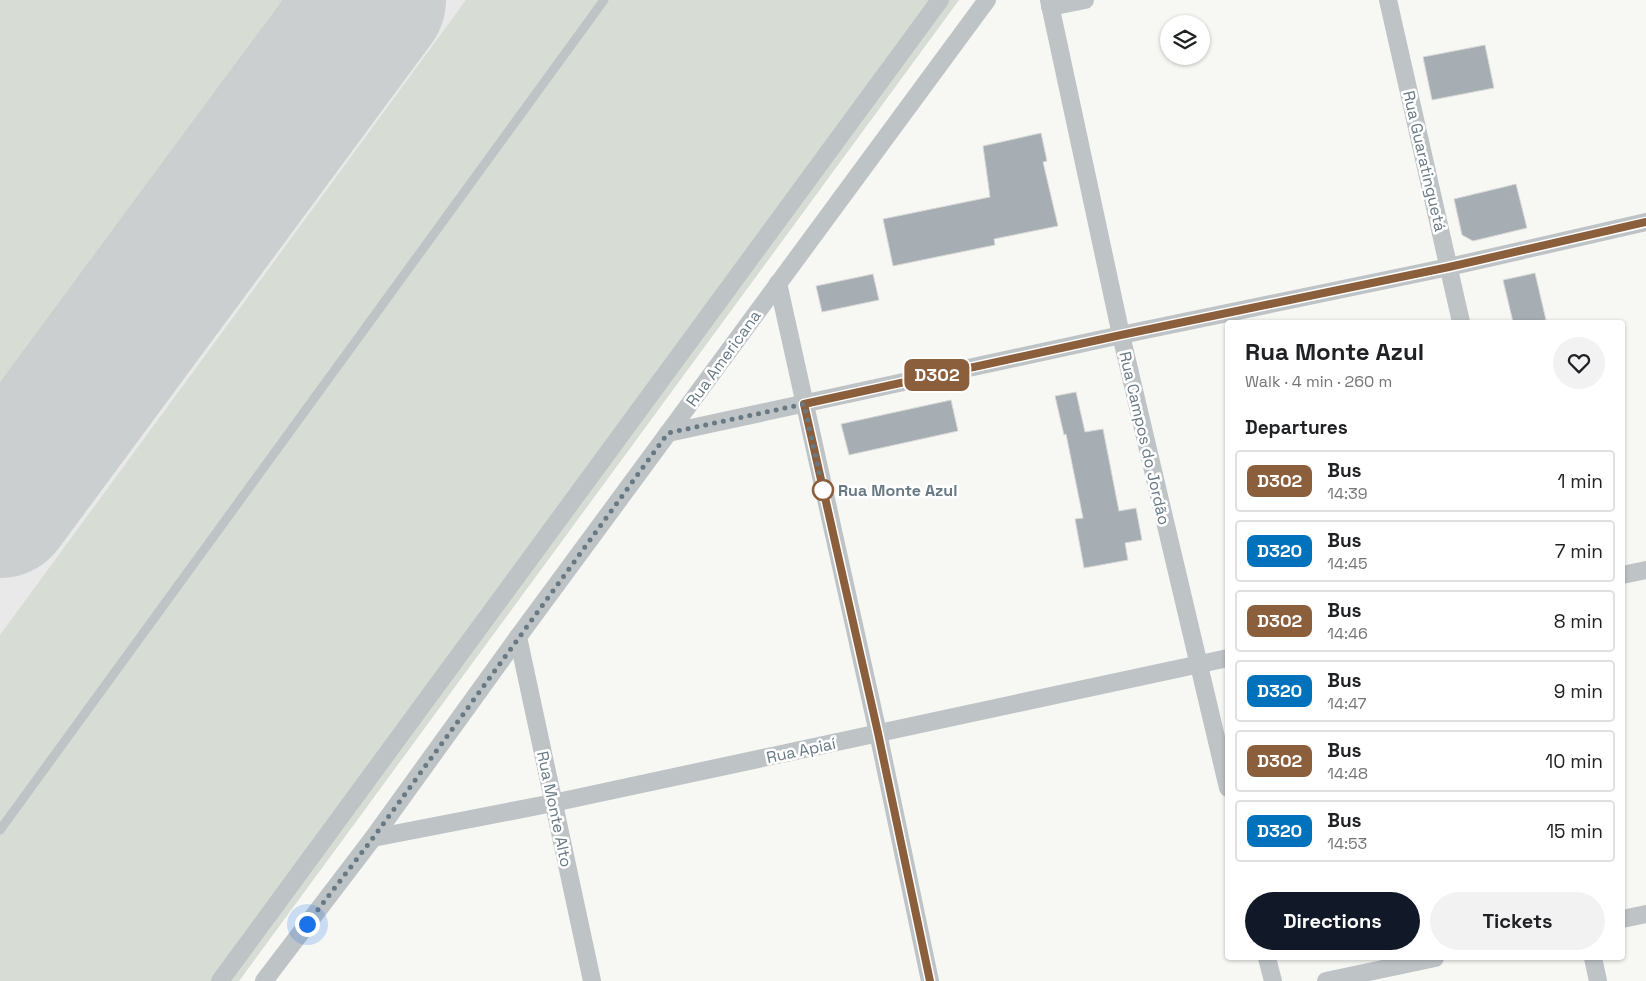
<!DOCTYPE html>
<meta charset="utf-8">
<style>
body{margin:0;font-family:"Space Grotesk",sans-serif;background:#f2f2f2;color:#202124;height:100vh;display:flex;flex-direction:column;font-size:19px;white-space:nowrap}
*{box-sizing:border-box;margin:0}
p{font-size:16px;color:#757577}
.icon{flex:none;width:28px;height:28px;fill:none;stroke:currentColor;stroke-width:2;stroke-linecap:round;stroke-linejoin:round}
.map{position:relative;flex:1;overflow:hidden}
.sheet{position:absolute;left:1225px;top:320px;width:400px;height:640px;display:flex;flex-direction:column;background:#fff;border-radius:5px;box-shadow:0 1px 4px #0004}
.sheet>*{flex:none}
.badge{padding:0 10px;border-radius:8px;font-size:18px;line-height:32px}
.fabs{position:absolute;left:1160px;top:15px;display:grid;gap:10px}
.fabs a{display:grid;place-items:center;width:50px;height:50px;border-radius:50%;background:#fff;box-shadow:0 1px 4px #0004;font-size:25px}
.you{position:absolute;width:25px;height:25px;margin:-12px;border:4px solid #fff;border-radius:50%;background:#1a73e8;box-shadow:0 0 0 8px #1a73e833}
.map>.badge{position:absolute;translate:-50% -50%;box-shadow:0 0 0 2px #fff}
h2{padding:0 20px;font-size:19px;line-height:45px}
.round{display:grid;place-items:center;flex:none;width:52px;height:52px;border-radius:26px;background:#f2f2f2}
.head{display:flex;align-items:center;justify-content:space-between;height:85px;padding:0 20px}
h1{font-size:24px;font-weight:800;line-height:38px}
.button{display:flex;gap:10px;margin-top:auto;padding:10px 20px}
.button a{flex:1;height:58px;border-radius:30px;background:#111827;color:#fff;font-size:20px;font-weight:800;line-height:58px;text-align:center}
.button a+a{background:#f2f2f2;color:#202124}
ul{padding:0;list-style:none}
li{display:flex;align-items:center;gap:15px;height:62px;margin:0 10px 8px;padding:0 10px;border:2px solid #e0e0e0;border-radius:5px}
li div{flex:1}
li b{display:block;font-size:19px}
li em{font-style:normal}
li .badge{min-width:55px;font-weight:700;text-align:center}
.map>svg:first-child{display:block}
.built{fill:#e8e9e8}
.green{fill:#d7dcd4}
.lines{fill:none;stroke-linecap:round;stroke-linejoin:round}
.runway{stroke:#cccfd0;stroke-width:146}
.building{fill:#a6aeb4;stroke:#d9d9d7}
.lane{stroke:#bec3c6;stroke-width:9}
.street{stroke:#bec3c6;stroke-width:18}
.line-casing{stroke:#fff;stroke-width:11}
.line{stroke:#8b5e3c;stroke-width:8}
.walk{stroke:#687984;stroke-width:5;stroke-dasharray:0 9}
.stop-dot{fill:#fff;stroke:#8b5e3c;stroke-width:2.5}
.labels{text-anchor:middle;stroke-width:5;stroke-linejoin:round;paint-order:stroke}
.street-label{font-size:16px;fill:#687984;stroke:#fff}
.stop-label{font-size:16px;font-weight:bold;fill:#687984;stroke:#fff;text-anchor:start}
</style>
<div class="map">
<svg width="1646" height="981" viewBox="0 0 1646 981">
<rect width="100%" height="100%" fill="#f7f7f4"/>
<polygon class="built" points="0,0 959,0 239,981 0,981"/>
<g class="green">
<polygon points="0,0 282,0 0,386"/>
<polygon points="466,0 959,0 239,981 0,981 0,635"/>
</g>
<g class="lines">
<polyline class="runway" points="0,505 373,0"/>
</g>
<g class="building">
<polygon points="1485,45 1494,88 1432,100 1423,57"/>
<polygon points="1041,133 1047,161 1043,162 1058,226 994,239 995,245 893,266 883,219 990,197 983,146"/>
<polygon points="1516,184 1527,228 1473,241 1462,235 1454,199"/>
<polygon points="1535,273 1546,320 1534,322 1513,322 1503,280"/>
<polygon points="873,274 879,300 822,312 816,286"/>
<polygon points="1076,392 1085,432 1103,429 1119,511 1136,508 1142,540 1125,543 1128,560 1084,568 1075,519 1083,518 1066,434 1064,435 1055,396"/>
<polygon points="951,400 958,431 849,455 841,424"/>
</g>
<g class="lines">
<polyline class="lane" points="0,830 604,0"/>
<g class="street">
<polyline points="1049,0 1121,335 1228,788"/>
<polyline points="1388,0 1461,322"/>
<polyline points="1050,7 1085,0"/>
<polyline points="778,283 878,733 930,981"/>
<polyline points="668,433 1121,335 1449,267 1646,222"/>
<polyline points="1622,575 1646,570"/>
<polyline points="518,637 592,981"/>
<polyline points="373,838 553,803 1228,658"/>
<polyline points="1622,919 1646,914"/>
<polyline points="1267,958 1273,981"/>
<polyline points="1593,958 1598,981"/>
<polyline points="220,981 940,0"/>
<polyline points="264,981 373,838 518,637 987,0"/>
<polyline points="1326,981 1435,958"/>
</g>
</g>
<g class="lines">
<defs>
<polyline id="line" points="930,981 878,733 804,404 1121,335 1449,267 1646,222"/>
</defs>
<use href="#line" class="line-casing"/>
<use href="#line" class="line"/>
<polyline class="walk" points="307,924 373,838 668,433 804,404 823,490"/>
</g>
<circle class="stop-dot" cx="823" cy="490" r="10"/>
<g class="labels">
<g class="street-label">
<text transform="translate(1425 161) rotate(77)" y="6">Rua Guaratinguetá</text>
<text transform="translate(723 358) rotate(-54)" y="6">Rua Americana</text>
<text transform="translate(1145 438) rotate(77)" y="6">Rua Campos do Jordão</text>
<text transform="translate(801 750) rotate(-12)" y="6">Rua Apiaí</text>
<text transform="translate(555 809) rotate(78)" y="6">Rua Monte Alto</text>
</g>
<g class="stop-label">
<text x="838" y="496">Rua Monte Azul</text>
</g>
</g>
</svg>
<div class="fabs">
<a><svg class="icon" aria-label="layers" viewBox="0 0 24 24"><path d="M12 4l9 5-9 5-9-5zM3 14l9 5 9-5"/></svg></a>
</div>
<div class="you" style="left:307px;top:924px"></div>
<b class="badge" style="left:937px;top:375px;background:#8b5e3c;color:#fff">D302</b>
<section class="sheet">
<div class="head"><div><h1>Rua Monte Azul</h1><p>Walk · 4 min · 260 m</p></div><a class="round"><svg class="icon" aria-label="heart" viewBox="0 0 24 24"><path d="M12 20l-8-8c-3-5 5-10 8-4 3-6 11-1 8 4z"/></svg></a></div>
<h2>Departures</h2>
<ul>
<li><span class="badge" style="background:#8b5e3c;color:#fff">D302</span><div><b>Bus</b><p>14:39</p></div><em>1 min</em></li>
<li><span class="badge" style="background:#0072bc;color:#fff">D320</span><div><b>Bus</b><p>14:45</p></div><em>7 min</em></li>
<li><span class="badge" style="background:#8b5e3c;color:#fff">D302</span><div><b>Bus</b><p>14:46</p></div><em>8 min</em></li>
<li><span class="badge" style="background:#0072bc;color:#fff">D320</span><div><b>Bus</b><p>14:47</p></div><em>9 min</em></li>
<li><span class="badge" style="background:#8b5e3c;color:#fff">D302</span><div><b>Bus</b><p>14:48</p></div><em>10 min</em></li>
<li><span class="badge" style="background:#0072bc;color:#fff">D320</span><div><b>Bus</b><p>14:53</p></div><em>15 min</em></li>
</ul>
<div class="button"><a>Directions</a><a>Tickets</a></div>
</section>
</div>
